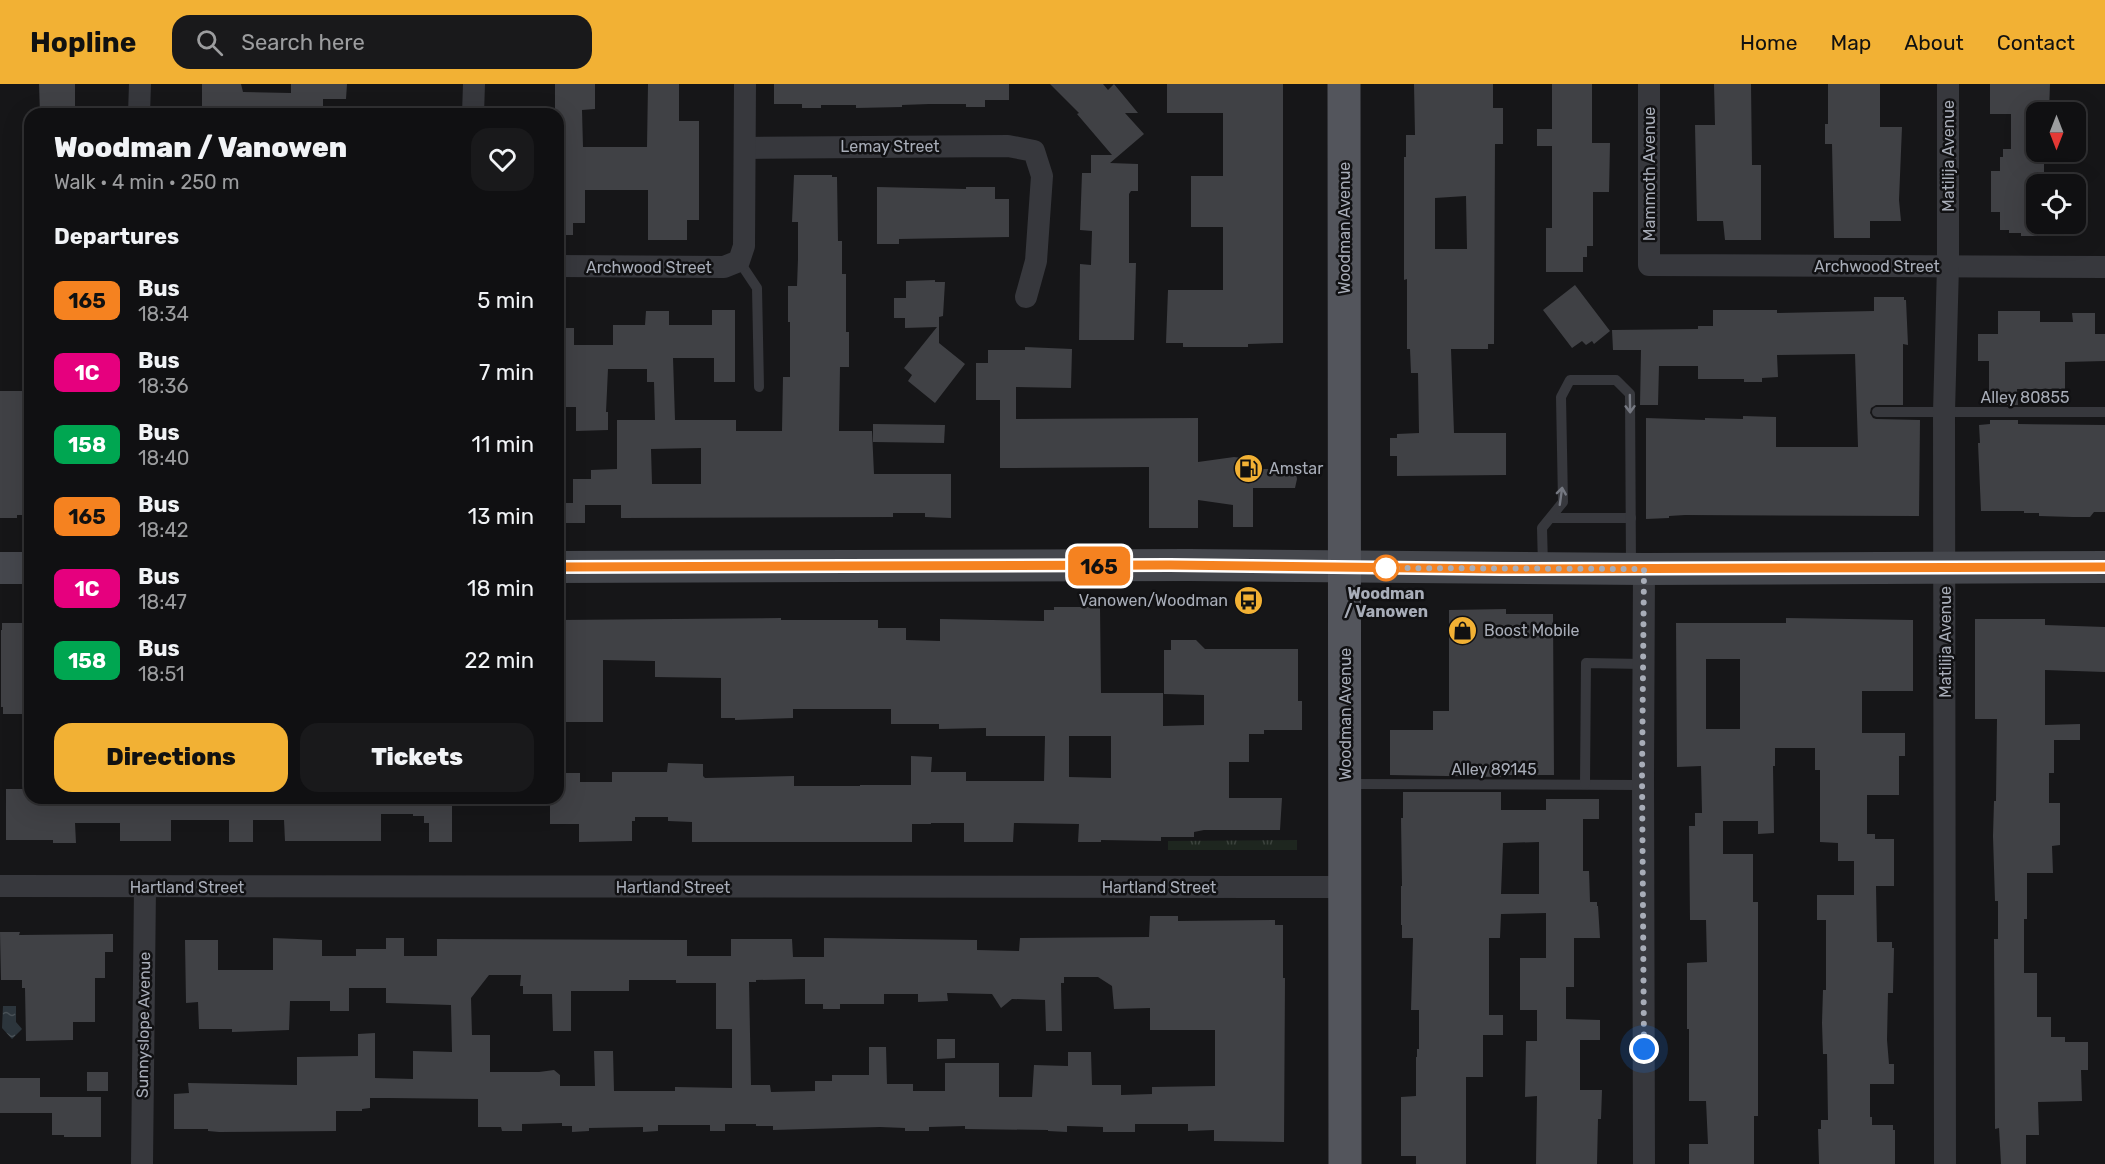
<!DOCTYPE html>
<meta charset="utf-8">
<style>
body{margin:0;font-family:Rubik,sans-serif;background:#19191b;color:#f1f3f6;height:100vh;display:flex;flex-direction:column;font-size:22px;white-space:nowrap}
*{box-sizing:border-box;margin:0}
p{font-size:20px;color:#9c9d9f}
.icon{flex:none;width:33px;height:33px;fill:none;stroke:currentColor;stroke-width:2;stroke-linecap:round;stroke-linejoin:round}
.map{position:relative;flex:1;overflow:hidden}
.side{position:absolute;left:24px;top:24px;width:540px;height:696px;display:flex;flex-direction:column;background:#101012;border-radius:18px;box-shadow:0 6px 24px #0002,0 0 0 2px #303032}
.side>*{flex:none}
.badge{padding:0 12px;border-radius:9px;font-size:21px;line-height:39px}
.needle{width:39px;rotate:180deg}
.fabs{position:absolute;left:2026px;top:18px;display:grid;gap:12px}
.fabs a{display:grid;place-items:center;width:60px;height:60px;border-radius:12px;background:#101012;box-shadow:0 6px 24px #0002,0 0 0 2px #303032;font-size:30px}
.you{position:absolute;width:30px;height:30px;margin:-15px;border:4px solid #fff;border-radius:50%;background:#1a73e8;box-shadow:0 0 0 9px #1a73e833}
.map>.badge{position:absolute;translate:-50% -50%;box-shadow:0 0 0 3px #fff}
h2{padding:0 30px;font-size:22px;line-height:54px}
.round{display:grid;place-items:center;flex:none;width:63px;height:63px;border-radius:18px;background:#19191b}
.headline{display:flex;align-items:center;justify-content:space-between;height:102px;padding:0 30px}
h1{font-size:28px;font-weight:800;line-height:45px}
.action{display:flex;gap:12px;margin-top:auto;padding:12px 30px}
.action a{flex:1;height:69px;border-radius:18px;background:#f2b134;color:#111;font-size:24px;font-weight:800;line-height:69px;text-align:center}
.action a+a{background:#19191b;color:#f1f3f6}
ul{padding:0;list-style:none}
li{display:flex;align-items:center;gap:18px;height:72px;padding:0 30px}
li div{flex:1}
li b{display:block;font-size:22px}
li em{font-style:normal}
li .badge{min-width:66px;font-weight:700;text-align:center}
header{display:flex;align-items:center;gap:36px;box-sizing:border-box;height:84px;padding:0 30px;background:#f2b134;color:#111}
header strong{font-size:28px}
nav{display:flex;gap:33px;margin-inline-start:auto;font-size:21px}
.search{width:420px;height:54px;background:#19191b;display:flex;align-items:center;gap:15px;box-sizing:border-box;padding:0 21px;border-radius:18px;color:#9c9d9f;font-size:22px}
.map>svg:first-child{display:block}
.grass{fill:url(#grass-tufts)}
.water{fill:url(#water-ripples)}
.building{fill:#404145;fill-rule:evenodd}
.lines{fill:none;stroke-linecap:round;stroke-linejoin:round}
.lane{stroke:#37383d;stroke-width:10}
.street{stroke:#37383d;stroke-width:22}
.secondary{stroke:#45474d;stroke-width:32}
.primary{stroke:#53555c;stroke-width:33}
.oneway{stroke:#757881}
.line-casing{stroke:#fff;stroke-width:14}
.line{stroke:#f58220;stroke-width:9}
.walk{stroke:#a8adb8;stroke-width:6;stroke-dasharray:0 10.8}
.stop-dot{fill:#fff;stroke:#f58220;stroke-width:3}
.labels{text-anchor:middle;stroke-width:5;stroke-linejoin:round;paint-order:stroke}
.street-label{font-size:16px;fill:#a8adb8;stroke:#111113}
.poi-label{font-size:16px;fill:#a8adb8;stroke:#111113;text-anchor:start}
.stop-label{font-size:16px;font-weight:bold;fill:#a8adb8;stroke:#111113}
</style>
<header>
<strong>Hopline</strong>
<div class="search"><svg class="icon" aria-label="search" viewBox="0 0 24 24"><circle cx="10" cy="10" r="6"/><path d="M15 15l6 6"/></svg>Search here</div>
<nav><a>Home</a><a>Map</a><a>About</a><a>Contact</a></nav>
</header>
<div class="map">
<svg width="2105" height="1080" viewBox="0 0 2105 1080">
<defs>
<pattern id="grass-tufts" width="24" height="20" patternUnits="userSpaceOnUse" patternTransform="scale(1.5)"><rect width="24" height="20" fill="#1e261f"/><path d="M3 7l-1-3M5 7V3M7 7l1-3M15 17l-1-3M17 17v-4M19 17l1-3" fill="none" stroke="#3c433d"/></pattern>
<pattern id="water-ripples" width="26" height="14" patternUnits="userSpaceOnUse" patternTransform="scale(1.5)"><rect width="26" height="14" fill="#2c353c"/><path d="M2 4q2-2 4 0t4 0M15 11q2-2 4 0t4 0" fill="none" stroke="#485056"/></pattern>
</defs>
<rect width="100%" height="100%" fill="#161618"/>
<polygon class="grass" points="1297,756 1297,766 1168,766 1168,757"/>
<polygon class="water" points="3,922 16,922 16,938 22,945 12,955 2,944"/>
<g class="building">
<polygon points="39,0 75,0 75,30 40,30"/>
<polygon points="202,0 241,0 243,8 291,9 291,0 347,0 346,15 323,15 323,30 277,30 278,26 240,24 240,30 202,30"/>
<polygon points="555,0 595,0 595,25 582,26 583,63 647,63 648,0 679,0 679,37 699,37 699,136 687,136 687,156 648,156 648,106 585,106 585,139 573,139 573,151 558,151 558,30 555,30"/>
<polygon points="774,0 1009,0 1009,16 985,16 985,23 966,23 966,20 929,20 902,21 902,23 856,24 856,21 821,21 821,24 802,24 802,20 774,20"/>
<polygon points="1050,0 1103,0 1108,6 1114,0 1138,29 1125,29 1144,50 1110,79 1138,80 1138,107 1131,107 1129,110 1129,179 1136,179 1134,256 1079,256 1080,180 1091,181 1092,147 1080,146 1082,89 1091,89 1091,71 1112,71 1077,30 1079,29"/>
<polygon points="1167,0 1283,0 1283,259 1248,260 1248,263 1183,263 1183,259 1166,259 1168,206 1223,206 1223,143 1191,143 1191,92 1223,92 1223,29 1167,29"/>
<path d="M1414 0H1493V24H1503V60H1495L1494 260H1488V265H1451L1454 349H1506V391L1397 392V372H1390V354H1397V350L1419 349 1418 289H1411L1410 265H1407V195L1404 196V73H1406V51H1415ZM1466 112 1467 165H1435V114Z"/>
<polygon points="1552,0 1592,0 1592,59 1610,59 1609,108 1593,108 1593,162 1587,162 1587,173 1583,173 1583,188 1546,188 1546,144 1552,144 1552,62 1537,62 1537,45 1552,45"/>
<polygon points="1714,0 1751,0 1752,81 1761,81 1761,156 1725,156 1723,137 1697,137 1695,41 1715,41"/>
<polygon points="1828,0 1880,0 1880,43 1902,43 1899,116 1901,137 1870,137 1870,154 1834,154 1832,60 1825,60 1825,40 1828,40"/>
<polygon points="1990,0 2050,0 2049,28 2037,28 2037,68 2044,68 2044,88 2037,88 2037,152 2021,152 2021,149 2009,149 2009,146 2000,146 2000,128 1991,128 1991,87 2000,87 2000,73 2003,73 2003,65 2011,65 2011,30 1990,30"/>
<path d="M794 91H832V93H837L838 157H842V190H846V248H849V283H840L839 347H872L874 390H951V434L925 433V429H893V433L621 434V421H585V439H558V419H573V395H591V386L617 385V336H655L654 298H647V285H608L606 328H608V346L576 347V323H564V320H558L559 244H574V261H613V241H645L646 227H669V241H712V226H735V298H714V274H673L675 336H736V347H782L783 293H790V238H788V202H797L798 175V138H792ZM701 364V400H652L651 365Z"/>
<polygon points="877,103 966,105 966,103 995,103 995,115 1009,115 1009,153 899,155 899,160 877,160"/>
<polygon points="935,196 935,198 945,198 943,232 939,233 939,259 965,280 935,319 908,297 912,291 904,284 937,243 905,244 905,234 894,234 894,214 906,214 906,197"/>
<polygon points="1575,201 1610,247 1594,260 1592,257 1586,261 1582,257 1572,264 1543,226"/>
<polygon points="1874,213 1904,213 1904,216 1906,216 1908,261 1903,260 1903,321 1876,321 1871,324 1870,329 1873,334 1876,335 1920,336 1919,432 1685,431 1669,432 1669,434 1646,435 1646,334 1705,336 1705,334 1743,335 1743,332 1776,333 1776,363 1858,363 1855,270 1777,271 1778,293 1762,294 1762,298 1744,298 1744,295 1698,295 1698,282 1659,282 1658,321 1640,321 1641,266 1613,266 1612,246 1698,245 1698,242 1713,242 1713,226 1777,226 1777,229 1874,227"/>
<polygon points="1998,227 2040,227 2040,238 2073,238 2072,229 2095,229 2095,250 2105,250 2105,277 2065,278 2065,305 2017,305 2018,321 1989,321 1989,277 1978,277 1978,250 1998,250"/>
<polygon points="1025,263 1072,265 1071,304 1016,303 1016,335 1198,334 1198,378 1234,373 1250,375 1250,385 1295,385 1297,395 1295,404 1253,404 1253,443 1233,443 1233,421 1198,416 1198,444 1149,444 1149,383 1000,384 1000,316 976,316 976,279 988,279 988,266 1025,266"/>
<polygon points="0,307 30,307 30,431 17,431 17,434 0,434"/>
<polygon points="1990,336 2018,336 2018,340 2105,341 2105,428 2094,428 2090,433 2073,433 2039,432 2039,429 2024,429 2024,427 1981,427 1978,359 1980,359 1979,341 1990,340"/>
<polygon points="873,340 945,341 944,359 873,358"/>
<path d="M1054 523H1100L1101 609H1163V642L1204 641V611L1164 610V566H1171V556H1196L1205 565H1298V617H1302V646H1264V650H1249V678H1229V714H1282L1280 746H1204L1194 748V753H1161V757L1101 756V758H1078L1079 740 1014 739 1013 758H964V739H931V740H912V758H692V738L668 737V733H635V737H632V757L579 758V740H550V714H558V689H580V698H612V688H667L668 679 703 680V692L705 694 794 692V702H860V701H911V672L932 673 931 688H966V697H1044L1045 652H986V644L939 645V640H891V625H793V634L735 636V634H721V594L655 593V577L603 576V638H558V536L781 534V536H878V544H906V556L940 557V535L1044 537V526H1054ZM1069 652H1111V694L1069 693Z"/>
<polygon points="1506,525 1506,530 1553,530 1554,691 1501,691 1501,693 1390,691 1390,646 1433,646 1433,627 1449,627 1449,526"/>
<path d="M1786 534 1913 536V607H1862V649H1905V672H1899V711H1867V750H1875V755H1894V802H1876L1877 858H1892V864H1894L1893 909H1888L1887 956 1889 980H1894V1000H1870V1033H1872V1041H1893V1046H1895V1080H1819L1818 1045H1821V1036H1828L1827 970H1823L1822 939 1823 906H1826V836H1817V811H1854V777H1838V759L1820 758V686H1815V664H1775V682H1773L1774 749 1758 750V737H1723V770H1753V818H1758V1032H1754V1080H1689V1060H1708L1706 1017H1689V945H1687V879L1707 878 1706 836H1690L1689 742H1695V729H1702L1701 682 1677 683 1676 539H1786ZM1706 575H1740V645H1706Z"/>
<polygon points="1975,535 2045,535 2045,541 2105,543 2105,588 2045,586 2045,641 2080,640 2080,656 2054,656 2054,689 2049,689 2049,719 2060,719 2060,761 2052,762 2053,789 2027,789 2027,835 2024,835 2024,889 2037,889 2037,933 2051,933 2051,953 2065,953 2065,958 2088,958 2088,986 2081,986 2082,1017 2038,1018 2039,1051 2026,1051 2026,1080 2001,1080 1999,1044 1995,1045 1994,855 1998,855 1998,817 1995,817 1993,752 1994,717 1996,717 1997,635 1975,635"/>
<polygon points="2,539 30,539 30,625 25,625 25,630 3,630 3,623 1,623 1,546 2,546"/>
<polygon points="6,705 30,705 30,714 452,714 452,758 429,758 429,739 424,739 424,732 413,732 413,730 381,730 381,757 285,757 284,736 253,736 253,758 229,758 229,736 171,736 171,757 120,757 120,739 75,739 76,759 53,759 53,756 6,756"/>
<path d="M1403 708H1501V726H1546V715H1599V735H1583V787H1589L1590 818H1597V822H1598L1600 854H1574V903H1566V935L1600 936V956H1580V1006H1602L1601 1035H1598L1597 1080H1536L1537 1012 1525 1013 1526 957H1537V926H1520V874H1546V829L1501 830 1500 854H1489V931H1503V951H1483V993H1466V1080H1416V1072H1401V1013L1416 1012V973H1417V965H1419V926H1411L1413 854H1402V841H1401V802H1402L1401 734H1403ZM1539 758V810H1501L1503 759Z"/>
<path d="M1150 832H1178V837L1275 836V841H1283V894H1285L1284 1058 1214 1057V1046L1188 1047V1040H1135V1048H1103V1043L1067 1042V1048L1048 1047V1046L965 1045V1042L929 1043V1047H905V1044L880 1043 773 1046V1042H756V1040H725V1047H710V1041H658V1047L643 1048V1043L589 1044V1047L572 1048V1042H562V1039L522 1040V1047H502L501 1043H478V1015L389 1014H370V1024L362 1025V1027H336V1047L219 1048 208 1047V1045H174V1010L189 1009 188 999 297 1001V973L358 972V950L375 949V994L413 995V967L452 968 451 921 386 919V904H349V927H330V917H290L289 946 232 948V945H199L198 918 186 919 185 856H218V886H273V854L322 856V872H356V865H386V854H404V872H437V855L687 856V872H731V855H792L793 873H824V854L977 856V866L1019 867 1020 854 1149 853ZM489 891H521L520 902H523V910H552L553 947H571V907H629V896H676V899H716V945H732V1004L675 1003V1007H614L613 967H594L595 1002H560V991L554 986 539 988H490V951H472L471 914ZM1064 893H1098L1112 902 1114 925 1150 924V946H1215V1002L1152 1003V1010L1121 1011V1001H1092L1091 968H1068V982L1034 981 1032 1013H999V979H945V1007H913V1000H887L886 963H869V991H832V997H815V1007L771 1008 770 1001H751L749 898H756V896L805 895V920H823V925H840V920H884V910H918V918L948 917 947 909 992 910 1001 924 1012 915 1045 916 1046 947H1062L1061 899H1064Z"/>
<polygon points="0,848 20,848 19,851 113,850 113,868 105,868 105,894 95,894 95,938 73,938 73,956 26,957 25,904 22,904 22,896 1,896"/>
<polygon points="937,955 955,955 955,974 937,975"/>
<rect x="87" y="988" width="21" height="19"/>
<polygon points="0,994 40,994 40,1013 101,1013 101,1053 64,1053 64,1051 52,1051 52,1029 0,1029"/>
</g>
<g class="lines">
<g class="lane">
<polyline points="739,177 757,204 759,303"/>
<polyline points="1877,328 2105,328"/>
<polyline points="1552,434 1631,434"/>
<polyline points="1543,482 1542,444 1563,418 1561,313 1570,296 1616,296 1630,310 1631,483"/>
<polyline points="1349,700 1643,701"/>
<polyline points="1585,700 1586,579 1643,580"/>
</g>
<g class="street">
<polyline points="1649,0 1649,181 2105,183"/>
<polyline points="139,30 140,0"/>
<polyline points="473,30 474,0"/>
<polyline points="745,64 1008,62 1034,67 1042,92 1036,177 1026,213"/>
<polyline points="558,182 724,183 739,177 744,162 745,0"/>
<polyline points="0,802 1346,803"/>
<polyline points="142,1080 145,803"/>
<polyline points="1644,1080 1643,691 1644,485"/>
<polyline points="1945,1080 1944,328 1948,182 1948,0"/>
</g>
<g class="secondary">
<polyline points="558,483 1189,481 1644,485 2105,483"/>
<polyline points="0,484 30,484"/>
</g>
<polyline class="primary" points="1344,0 1345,1080"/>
</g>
<defs><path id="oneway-shaft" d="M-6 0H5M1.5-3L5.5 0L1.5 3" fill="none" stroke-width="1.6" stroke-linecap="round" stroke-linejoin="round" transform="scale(1.5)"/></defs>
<g class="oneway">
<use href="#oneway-shaft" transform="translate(1630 320) rotate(89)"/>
<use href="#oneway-shaft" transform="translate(1561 412) rotate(-82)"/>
</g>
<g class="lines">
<defs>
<polyline id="line" points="558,483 1170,481 1502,485 2105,483"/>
</defs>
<use href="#line" class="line-casing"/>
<use href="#line" class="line"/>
<polyline class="walk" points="1386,484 1644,485 1642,691 1644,965"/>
</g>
<defs>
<symbol id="fuel-disc" viewBox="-11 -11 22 22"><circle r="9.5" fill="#f2b134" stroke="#111113"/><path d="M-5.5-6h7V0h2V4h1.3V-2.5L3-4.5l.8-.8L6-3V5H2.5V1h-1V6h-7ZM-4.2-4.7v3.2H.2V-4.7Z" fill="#111"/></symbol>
<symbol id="bus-disc" viewBox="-11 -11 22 22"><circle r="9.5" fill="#f2b134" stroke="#111113"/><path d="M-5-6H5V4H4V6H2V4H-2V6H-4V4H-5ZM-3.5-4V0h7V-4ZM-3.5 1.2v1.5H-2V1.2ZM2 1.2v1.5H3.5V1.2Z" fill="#111"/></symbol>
<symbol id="shop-disc" viewBox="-11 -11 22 22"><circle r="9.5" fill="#f2b134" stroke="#111113"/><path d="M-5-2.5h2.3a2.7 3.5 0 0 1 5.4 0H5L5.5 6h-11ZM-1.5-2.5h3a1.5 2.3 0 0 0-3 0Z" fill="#111"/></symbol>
</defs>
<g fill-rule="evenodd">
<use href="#fuel-disc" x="1232" y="368" width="33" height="33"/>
<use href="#bus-disc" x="1232" y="500" width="33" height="33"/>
<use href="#shop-disc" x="1446" y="530" width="33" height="33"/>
</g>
<circle class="stop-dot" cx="1386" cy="484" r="12"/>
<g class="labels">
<g class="street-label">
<text x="890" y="68">Lemay Street</text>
<text transform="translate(1948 72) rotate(-90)" y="6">Matilija Avenue</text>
<text transform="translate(1649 90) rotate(-90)" y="6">Mammoth Avenue</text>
<text transform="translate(1344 144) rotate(-90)" y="6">Woodman Avenue</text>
<text x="1877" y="188">Archwood Street</text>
<text x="649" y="189">Archwood Street</text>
<text x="2025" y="319">Alley 80855</text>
<text transform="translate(1945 558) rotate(-90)" y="6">Matilija Avenue</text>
<text transform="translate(1345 630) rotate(-90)" y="6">Woodman Avenue</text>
<text x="1494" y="691">Alley 89145</text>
<text x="187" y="809">Hartland Street</text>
<text x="673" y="809">Hartland Street</text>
<text x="1159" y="809">Hartland Street</text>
<text transform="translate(143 941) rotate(-89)" y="6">Sunnyslope Avenue</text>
</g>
<g class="poi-label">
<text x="1269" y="390">Amstar</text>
<text x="1228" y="522" text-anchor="end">Vanowen/Woodman</text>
<text x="1484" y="552">Boost Mobile</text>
</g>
<g class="stop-label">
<text x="1386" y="515">Woodman<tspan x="1386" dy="18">/ Vanowen</tspan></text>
</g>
</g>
</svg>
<div class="fabs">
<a><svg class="needle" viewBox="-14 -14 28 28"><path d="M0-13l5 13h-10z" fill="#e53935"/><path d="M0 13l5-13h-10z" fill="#9c9d9f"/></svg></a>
<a><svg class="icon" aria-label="locate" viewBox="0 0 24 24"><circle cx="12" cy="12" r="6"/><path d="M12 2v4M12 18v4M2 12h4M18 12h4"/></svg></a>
</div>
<div class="you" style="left:1644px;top:965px"></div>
<b class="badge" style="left:1099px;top:482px;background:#f58220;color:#111">165</b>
<section class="side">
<div class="headline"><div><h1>Woodman / Vanowen</h1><p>Walk · 4 min · 250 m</p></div><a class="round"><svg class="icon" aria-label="heart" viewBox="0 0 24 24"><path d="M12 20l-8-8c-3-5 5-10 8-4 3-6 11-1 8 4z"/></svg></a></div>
<h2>Departures</h2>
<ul>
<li><span class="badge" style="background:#f58220;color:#111">165</span><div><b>Bus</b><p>18:34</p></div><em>5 min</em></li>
<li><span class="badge" style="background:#e6007e;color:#fff">1C</span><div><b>Bus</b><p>18:36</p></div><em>7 min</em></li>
<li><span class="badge" style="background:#00a651;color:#fff">158</span><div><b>Bus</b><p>18:40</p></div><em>11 min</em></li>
<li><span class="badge" style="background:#f58220;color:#111">165</span><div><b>Bus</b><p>18:42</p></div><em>13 min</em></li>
<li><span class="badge" style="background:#e6007e;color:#fff">1C</span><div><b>Bus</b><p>18:47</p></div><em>18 min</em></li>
<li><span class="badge" style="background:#00a651;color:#fff">158</span><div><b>Bus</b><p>18:51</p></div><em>22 min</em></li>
</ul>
<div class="action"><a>Directions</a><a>Tickets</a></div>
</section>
</div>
